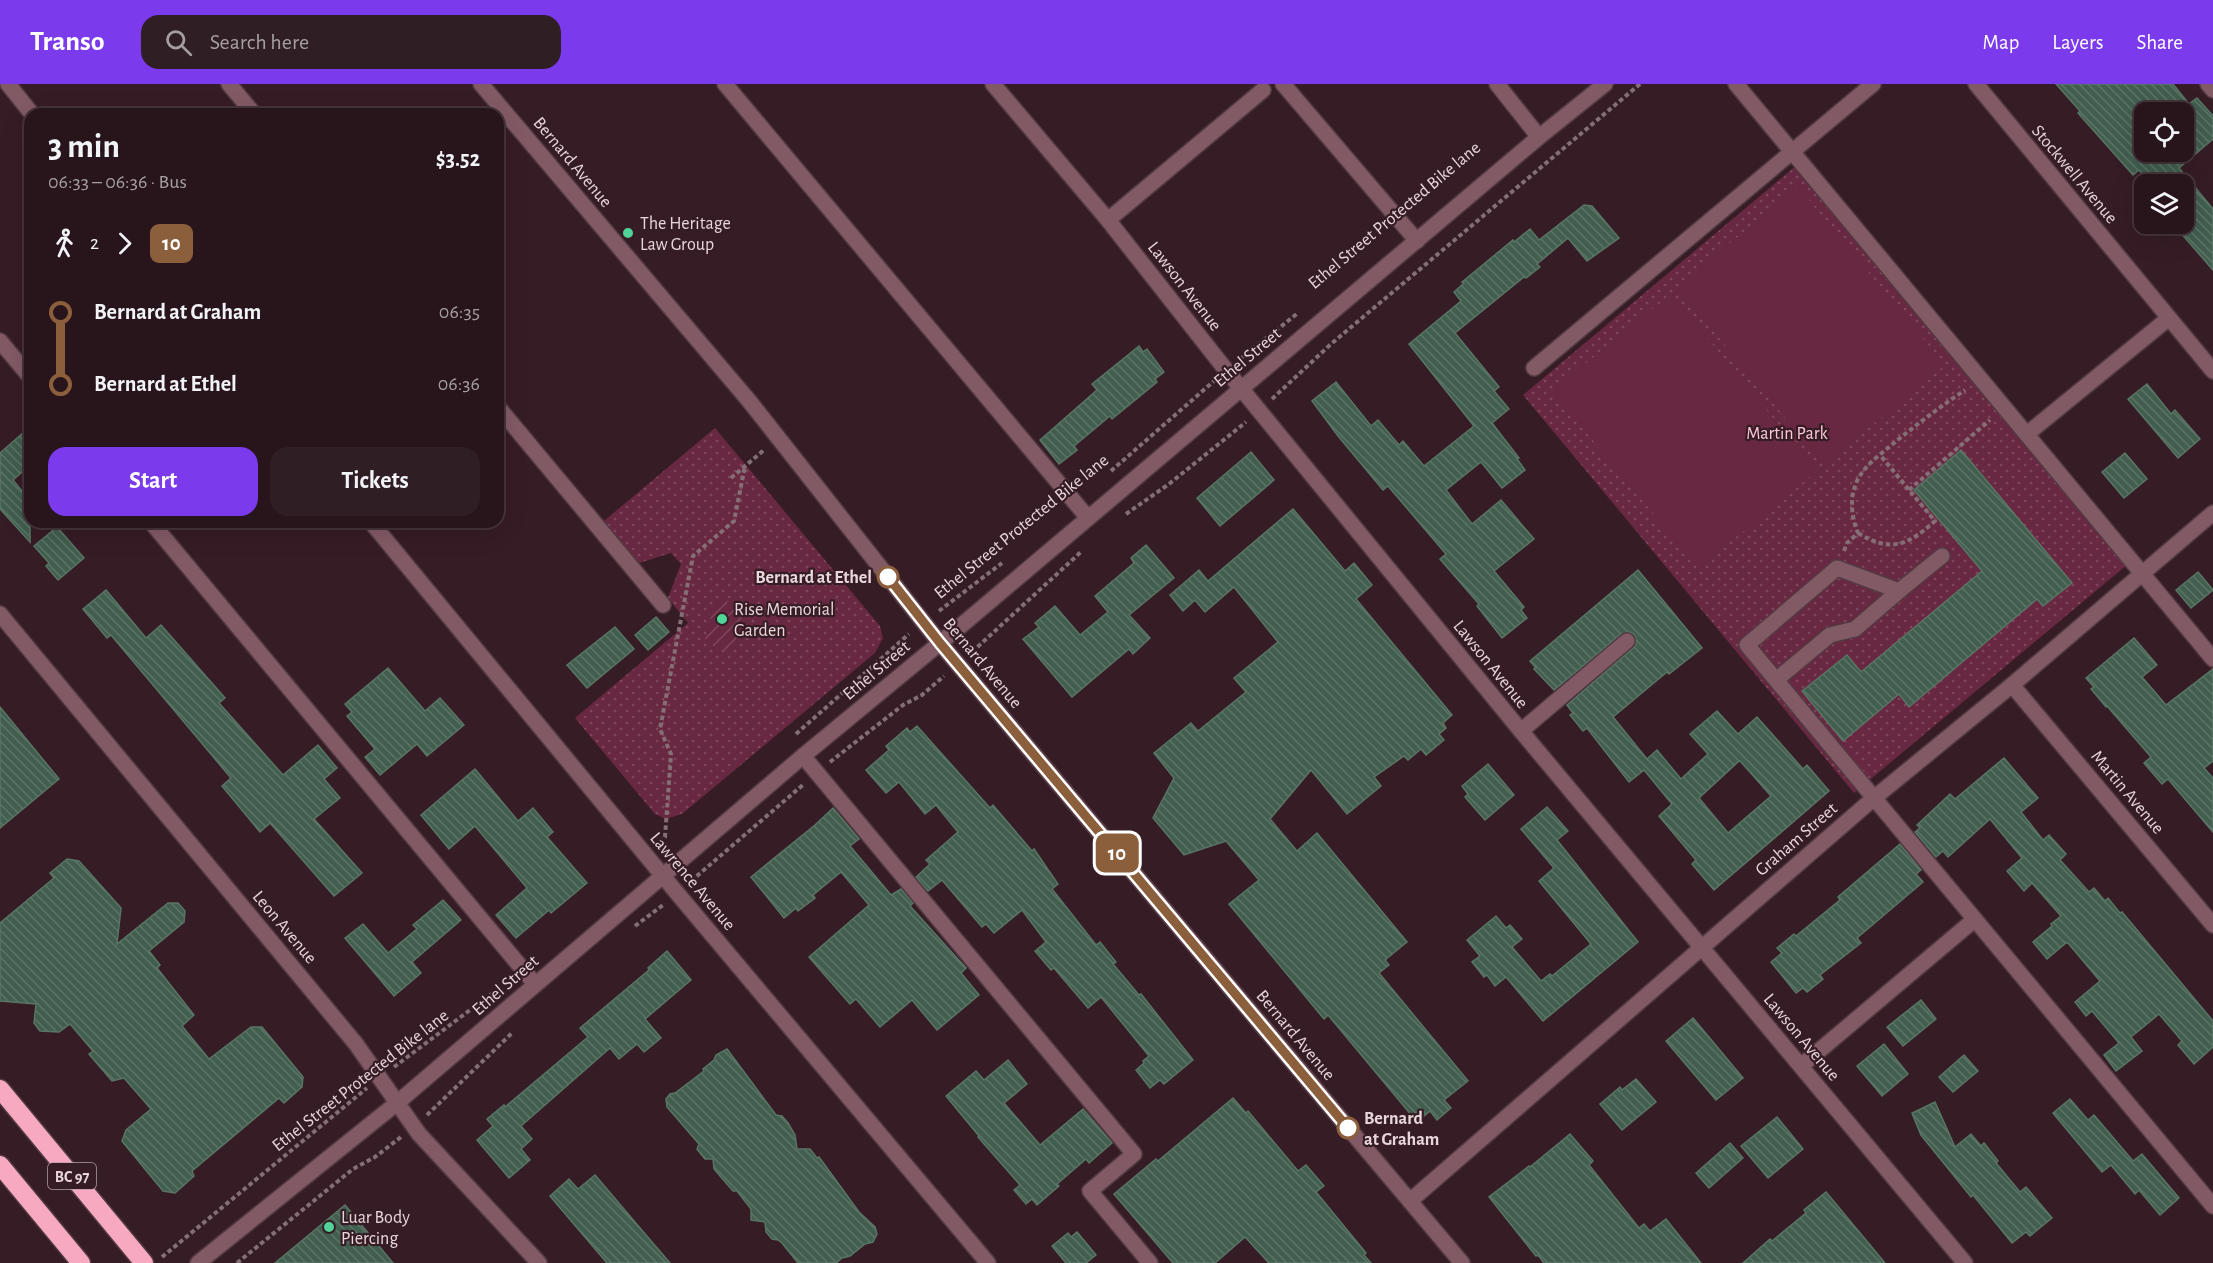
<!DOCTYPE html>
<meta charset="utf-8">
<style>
body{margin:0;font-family:"Alegreya Sans",sans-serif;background:#301e25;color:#f1f3f6;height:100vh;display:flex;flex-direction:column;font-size:22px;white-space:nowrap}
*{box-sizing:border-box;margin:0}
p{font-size:20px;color:#a59fa3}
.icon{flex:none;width:33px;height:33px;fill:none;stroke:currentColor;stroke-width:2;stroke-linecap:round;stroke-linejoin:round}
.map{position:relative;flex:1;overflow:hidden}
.details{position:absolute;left:24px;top:24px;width:480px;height:420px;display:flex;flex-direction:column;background:#28151c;border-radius:18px;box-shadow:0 6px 24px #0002,0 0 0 2px #44343b}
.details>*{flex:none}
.badge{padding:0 12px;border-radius:9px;font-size:21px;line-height:39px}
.buttons{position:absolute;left:2134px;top:18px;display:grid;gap:12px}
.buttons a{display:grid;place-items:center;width:60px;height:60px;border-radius:12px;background:#28151c;box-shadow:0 6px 24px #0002,0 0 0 2px #44343b;font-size:30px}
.map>.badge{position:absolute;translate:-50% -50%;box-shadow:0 0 0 3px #fff}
.legs{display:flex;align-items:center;gap:9px;height:66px;padding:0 24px;font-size:20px}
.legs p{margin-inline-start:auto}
.headline{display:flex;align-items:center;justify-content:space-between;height:102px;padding:0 24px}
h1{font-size:33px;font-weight:600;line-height:45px}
.primary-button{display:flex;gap:12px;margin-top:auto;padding:12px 24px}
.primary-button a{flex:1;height:69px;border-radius:18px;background:#7c3aed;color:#fff;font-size:24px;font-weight:600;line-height:69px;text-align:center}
.primary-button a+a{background:#301e25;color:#f1f3f6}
ul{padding:0 24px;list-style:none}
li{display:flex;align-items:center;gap:21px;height:72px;font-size:22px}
li i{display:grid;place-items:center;width:9px;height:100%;margin:0 8px;background:currentColor}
li i::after{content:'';width:15px;height:15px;margin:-8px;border:4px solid;border-radius:50%;background:#28151c}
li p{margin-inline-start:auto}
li:first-child i{background:linear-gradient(#0000 50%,currentColor 0)}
li:last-child i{background:linear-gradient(currentColor 50%,#0000 0)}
header{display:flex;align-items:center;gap:36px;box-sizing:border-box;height:84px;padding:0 30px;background:#7c3aed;color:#fff}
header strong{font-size:28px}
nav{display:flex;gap:33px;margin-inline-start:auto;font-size:21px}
.search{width:420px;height:54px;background:#301e25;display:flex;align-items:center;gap:15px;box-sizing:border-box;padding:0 21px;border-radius:18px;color:#a59fa3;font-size:22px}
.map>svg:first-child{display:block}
.park{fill:url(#park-dots)}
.garden{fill:url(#garden-furrows)}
.pitch{fill:#692841}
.building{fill:url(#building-back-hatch);stroke:#587565;stroke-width:1.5;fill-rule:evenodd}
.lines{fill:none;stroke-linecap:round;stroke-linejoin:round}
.minor-casing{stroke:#523a42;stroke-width:18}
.highway-casing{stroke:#523a42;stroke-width:21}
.path{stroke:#856f76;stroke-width:4;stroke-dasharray:4.5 3;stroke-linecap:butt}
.minor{stroke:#825a66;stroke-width:15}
.highway{stroke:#f8a9c2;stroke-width:18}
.line-1-casing{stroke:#fff;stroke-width:14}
.line-1{stroke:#8b5e3c;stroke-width:9}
.poi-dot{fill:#4fd399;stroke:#361c25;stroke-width:2}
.stop-1-dot{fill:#fff;stroke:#8b5e3c;stroke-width:3}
.labels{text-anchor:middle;stroke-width:4.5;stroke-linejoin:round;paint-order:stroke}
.shield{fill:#361c25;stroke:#b39ea4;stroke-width:1.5}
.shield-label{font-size:16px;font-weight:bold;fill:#e8d6db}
.street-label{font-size:18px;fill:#e8d6db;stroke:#361c25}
.poi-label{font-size:18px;fill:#e8d6db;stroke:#361c25;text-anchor:start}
.park-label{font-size:18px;fill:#fbc8d7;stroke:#361c25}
.stop-label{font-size:18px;font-weight:bold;fill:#e8d6db;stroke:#361c25;text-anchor:end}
</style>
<header>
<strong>Transo</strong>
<div class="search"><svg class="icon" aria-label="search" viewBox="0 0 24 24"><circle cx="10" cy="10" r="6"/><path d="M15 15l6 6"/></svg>Search here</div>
<nav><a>Map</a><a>Layers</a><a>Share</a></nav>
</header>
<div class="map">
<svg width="2213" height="1179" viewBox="0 0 2213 1179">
<defs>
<pattern id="park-dots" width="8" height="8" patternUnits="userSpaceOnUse" patternTransform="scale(1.5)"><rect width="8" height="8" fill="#692841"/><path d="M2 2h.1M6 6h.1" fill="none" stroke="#7e465c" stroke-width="1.8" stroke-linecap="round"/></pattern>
<pattern id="garden-furrows" width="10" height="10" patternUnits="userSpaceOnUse" patternTransform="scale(1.5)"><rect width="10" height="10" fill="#692841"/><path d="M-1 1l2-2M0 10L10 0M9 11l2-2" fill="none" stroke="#7e465c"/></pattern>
<pattern id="building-back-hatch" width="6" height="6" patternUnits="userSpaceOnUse" patternTransform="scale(1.5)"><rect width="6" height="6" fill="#415e4f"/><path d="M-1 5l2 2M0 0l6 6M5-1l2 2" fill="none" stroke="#5c7468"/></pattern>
</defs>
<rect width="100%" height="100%" fill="#361c25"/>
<g class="park">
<polygon points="1797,81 2128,480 1854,709 1523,311"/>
<polygon points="715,344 880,542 883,554 875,569 682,730 666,735 655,730 575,634 688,539 668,514 681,480 671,469 639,479 604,437"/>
</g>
<path class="garden" d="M721 517C774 518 741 594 705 555L711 536 708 524Z"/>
<g class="pitch">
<polygon points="1798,103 1945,281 1824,381 1677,203"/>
<polygon points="1671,210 1817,387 1698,484 1552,307"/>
</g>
<g class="building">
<path d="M2056 0H2173L2189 20 2197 14 2213 32V55L2179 84 2213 125V186L2173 140H2184V100H2151L2139 86 2133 91 2078 29 2080 27ZM2145 28H2184V68H2145Z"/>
<polygon points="1584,121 1592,122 1619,154 1587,177 1568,154 1537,180 1540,183 1526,194 1524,193 1455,249 1499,303 1494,307 1509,325 1492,339 1519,374 1517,375 1525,386 1502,404 1481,378 1446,406 1472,440 1501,416 1534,455 1494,487 1524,523 1521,526 1527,534 1502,554 1477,522 1479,520 1440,475 1446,470 1388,402 1383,406 1338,352 1312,317 1336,298 1371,342 1378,336 1399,361 1403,357 1424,382 1474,342 1409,260 1461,217 1454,208 1464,199 1462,198 1513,156 1514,158 1530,145 1539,156"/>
<polygon points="1139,262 1143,268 1147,265 1164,288 1155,295 1157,298 1112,335 1110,332 1074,362 1077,366 1059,380 1040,356 1097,306 1092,300"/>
<polygon points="2147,300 2171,330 2175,326 2200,355 2178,374 2128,315"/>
<polygon points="30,343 30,381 13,396 30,417 30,458 0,425 0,369"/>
<polygon points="1961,366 2072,499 2043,522 2037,515 1909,623 1899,610 1843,657 1802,607 1847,571 1861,588 1982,487 1914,406"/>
<polygon points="1251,368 1274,396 1220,442 1197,414"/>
<polygon points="2125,369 2147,395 2124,414 2102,388"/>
<polygon points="1293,425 1345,487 1354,479 1372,501 1356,515 1452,631 1443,639 1446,644 1439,650 1444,656 1426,671 1421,665 1408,676 1404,672 1374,693 1381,702 1347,730 1311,686 1270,735 1297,767 1317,749 1407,858 1385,876 1389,881 1379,889 1468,997 1444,1016 1451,1024 1437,1036 1430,1027 1417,1038 1328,931 1324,935 1229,820 1259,796 1226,757 1184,771 1153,734 1174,694 1154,669 1191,639 1198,647 1246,608 1234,594 1278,558 1234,503 1205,528 1195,516 1183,527 1170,511 1199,486 1208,497"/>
<polygon points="57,443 84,474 58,496 46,482 49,479 34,462"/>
<polygon points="1146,461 1174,494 1129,531 1150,554 1133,570 1129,565 1072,613 1023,555 1039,543 1035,539 1055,522 1080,551 1108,528 1095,512 1134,479 1131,474"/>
<path d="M1638 486 1702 564 1669 590 1667 588 1613 633 1647 675 1657 666 1681 695 1708 670 1690 650 1717 627 1738 650 1757 633 1803 685 1807 681 1829 707 1714 806 1692 780 1696 776 1659 732 1672 720 1644 686 1629 698 1587 644 1583 647 1570 631 1573 629 1567 621 1633 564 1636 560 1635 551 1630 548 1621 550 1554 606 1534 585 1536 584 1530 577ZM1739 677 1741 678 1771 712 1728 749 1699 714Z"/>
<polygon points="2198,488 2213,506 2191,524 2176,506"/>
<polygon points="106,506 146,554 161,541 225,614 219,619 283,691 318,661 337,684 324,695 340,714 314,735 362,789 334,812 270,739 260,748 222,702 231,694 111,551 107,554 83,525"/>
<polygon points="656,533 669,548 648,566 635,551"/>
<polygon points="615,543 634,565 587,604 567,581"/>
<polygon points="2134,554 2157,581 2142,593 2166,621 2213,585 2213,677 2204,684 2213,694 2213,748 2168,695 2162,700 2144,679 2151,673 2107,622 2106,623 2091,605 2094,603 2086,594"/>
<polygon points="388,584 425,627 440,614 464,641 427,672 417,660 380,691 365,673 375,665 347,632 352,628 345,620"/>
<polygon points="0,623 59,695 0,744"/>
<polygon points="917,642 990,724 993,721 1032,767 1034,765 1058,800 1052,805 1096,861 1100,858 1116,878 1113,880 1139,911 1141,910 1193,976 1164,1000 1160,996 1150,1004 1136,986 1144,979 1143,977 1149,972 1101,913 1088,924 1054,884 1051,886 1035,867 1046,858 1022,826 994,849 986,840 982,843 942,796 928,807 916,793 930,780 926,776 958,748 936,721 925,730 899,698 886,709 866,686 889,666 886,662 907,644 910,648"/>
<polygon points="2004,674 2038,714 2021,728 2043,756 2049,751 2066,770 2060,776 2089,808 2094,804 2105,817 2108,814 2120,829 2122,828 2213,937 2213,963 2194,980 2178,961 2182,957 2159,930 2131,953 2142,967 2116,987 2104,971 2119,959 2092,927 2086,932 2075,918 2100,897 2068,859 2066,859 2047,875 2033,858 2052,842 2051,840 2061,832 2032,799 2024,807 2007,787 2022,774 1990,735 1948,773 1943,767 1936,773 1915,748 1920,744 1917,741 1950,710 1955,715"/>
<polygon points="1488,680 1514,711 1485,736 1465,713 1468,710 1462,702"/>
<polygon points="475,685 518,737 533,724 553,748 547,753 587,799 551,829 549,826 516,854 496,831 527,804 475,742 449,765 421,731"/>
<polygon points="1547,723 1568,747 1557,756 1638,858 1543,937 1506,893 1495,902 1487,891 1484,893 1472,878 1480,872 1467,856 1496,832 1506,844 1510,841 1522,855 1512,863 1541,897 1550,890 1552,892 1591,860 1539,797 1554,784 1521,745"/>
<polygon points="833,724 859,755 850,762 891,811 901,805 913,819 910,822 966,884 961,889 979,911 937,946 912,916 880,943 856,915 850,920 809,873 869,821 841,788 813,811 815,814 798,827 796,824 784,834 751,793 815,741"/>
<polygon points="1900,760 1921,786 1916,790 1923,798 1857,854 1861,859 1820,891 1823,895 1807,908 1803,904 1796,909 1771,878 1782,869 1777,864 1794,850 1796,852 1840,816 1838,813"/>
<polygon points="67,775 79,777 121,824 117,860 168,819 178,819 185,827 184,838 149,867 160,881 157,884 194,931 182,942 209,975 251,943 262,943 303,993 302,1003 284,1019 279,1014 192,1087 194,1092 175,1109 163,1107 122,1057 126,1046 151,1025 124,994 112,997 89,970 93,967 70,940 59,948 40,947 34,939 36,920 0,917 0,839 54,794 50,789"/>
<polygon points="443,816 461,836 412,878 421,889 394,912 345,854 363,840 388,869 417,845 413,841"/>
<polygon points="667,867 691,896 645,935 661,954 644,968 637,960 619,975 610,964 521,1042 532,1055 521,1065 530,1076 509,1094 477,1056 493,1042 487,1035 504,1021 505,1023 588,953 580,944 649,886 648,884"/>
<polygon points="1921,916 1936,935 1903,962 1887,943"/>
<polygon points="1693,934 1743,994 1716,1016 1666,957"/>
<polygon points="1884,960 1908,990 1882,1012 1857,982"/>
<polygon points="727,965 776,1031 782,1032 788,1039 795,1051 797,1065 810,1065 817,1074 819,1073 859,1128 875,1143 877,1150 873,1158 865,1160 850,1172 842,1174 836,1179 798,1179 782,1159 778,1156 772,1155 766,1148 765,1138 751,1136 751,1125 737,1107 733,1107 714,1085 713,1075 705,1075 697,1065 699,1060 667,1023 666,1015 670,1010 675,1009 704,987 703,985 714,976 716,971"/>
<polygon points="1964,971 1978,987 1953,1008 1939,993"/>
<polygon points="1008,976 1027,1000 1004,1019 1040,1061 1083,1025 1112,1059 1089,1079 1086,1075 1057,1100 1059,1102 1037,1121 1032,1115 1026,1120 1014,1106 1020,1101 978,1053 979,1052 946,1012 976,987 984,996"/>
<polygon points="1636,995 1656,1018 1622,1046 1600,1020 1620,1003 1622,1006"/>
<polygon points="1233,1014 1246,1029 1248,1027 1298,1087 1306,1081 1324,1102 1316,1108 1366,1169 1364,1171 1371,1179 1269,1179 1245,1153 1215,1179 1173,1179 1114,1110 1156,1075 1158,1077"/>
<polygon points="2070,1015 2088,1036 2094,1031 2133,1077 2142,1070 2179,1114 2160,1131 2139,1106 2135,1110 2111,1081 2102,1088 2053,1029"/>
<polygon points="1935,1018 1955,1063 1971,1050 1981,1062 1984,1059 1998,1077 1996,1079 2020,1108 2026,1103 2052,1134 2030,1152 2026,1148 2012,1159 1973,1111 1971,1113 1921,1051 1912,1029"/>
<polygon points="1777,1033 1803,1065 1768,1094 1741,1062"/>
<polygon points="1570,1050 1593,1077 1589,1081 1639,1144 1644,1140 1650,1147 1666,1135 1701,1179 1544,1179 1538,1171 1536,1172 1489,1113 1529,1082 1530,1083"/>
<polygon points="1730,1059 1743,1074 1709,1104 1696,1089"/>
<polygon points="595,1091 646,1151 670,1179 607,1179 550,1112 569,1095 578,1105"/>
<polygon points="1826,1108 1885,1179 1743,1179 1770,1155 1772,1157 1806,1129 1804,1126"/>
<polygon points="345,1121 393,1179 275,1179"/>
<polygon points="1077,1148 1096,1171 1086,1179 1066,1179 1052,1162 1068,1149 1071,1153"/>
</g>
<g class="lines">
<defs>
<g id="minor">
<polyline points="8,0 32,30"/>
<polyline points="229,0 254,30"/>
<polyline points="481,0 750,318 940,559 1462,1179"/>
<polyline points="725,0 1088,434"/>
<polyline points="993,0 1108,136 1226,286 1521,647 1965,1179"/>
<polyline points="1283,0 1417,157"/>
<polyline points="1497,0 1539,53"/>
<polyline points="1736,0 2213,575"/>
<polyline points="1976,0 2213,287"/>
<polyline points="2208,0 2213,6"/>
<polyline points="1108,136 1263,6"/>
<polyline points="0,257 30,293"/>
<polyline points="1534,284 1873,0"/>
<polyline points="498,323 663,521"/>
<polyline points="2027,350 2169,234"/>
<polyline points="151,438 535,900"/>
<polyline points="371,438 677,809 988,1179"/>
<polyline points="1942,472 1899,507 1837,484 1747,561 2213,1122"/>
<polyline points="0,530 356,960 419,1050 539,1179"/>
<polyline points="1776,596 1830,551 1855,545 1899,507"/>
<polyline points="2012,601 2213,841"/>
<polyline points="1521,647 1627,557"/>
<polyline points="803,672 1134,1070 1090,1107 1150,1179"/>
<polyline points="1801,982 1974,836"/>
<polyline points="1410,1117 1874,714 2012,601 2213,429"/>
<polyline points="198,1179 397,1019 803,672 963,540 1539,53 1605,0"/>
</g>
<g id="highway">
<polyline points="0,1005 144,1179"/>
<polyline points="0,1081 81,1179"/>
</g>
</defs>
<use href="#minor" class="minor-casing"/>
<use href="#highway" class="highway-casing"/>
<g class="path">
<polyline points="1240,275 1298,229"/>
<polyline points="1272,315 1331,260 1640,0"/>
<polyline points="1111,387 1214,297"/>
<polyline points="731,394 764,366"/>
<polyline points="1909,406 1990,336"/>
<polyline points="1126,430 1169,400 1246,338"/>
<path d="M1858 449C1892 470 1909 460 1935 437L1880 371"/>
<path d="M1844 467 1847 459 1858 449C1851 432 1849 413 1858 395 1866 380 1881 370 1894 359 1917 340 1940 323 1965 306"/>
<polyline points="939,527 1002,479"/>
<polyline points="972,568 1082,467"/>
<polyline points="796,650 909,550"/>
<polyline points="830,678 903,621 922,611 944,592"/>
<polyline points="659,758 665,753 671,670 660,645 693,472 734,437 745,382"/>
<polyline points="691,797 804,700"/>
<polyline points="635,842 663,821"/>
<polyline points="394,983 494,908"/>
<polyline points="427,1031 512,949"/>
<polyline points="162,1173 367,1004"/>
<polyline points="237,1179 353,1085 375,1073 401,1053"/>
</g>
<use href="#minor" class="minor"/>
<use href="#highway" class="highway"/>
</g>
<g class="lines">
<defs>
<polyline id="line-1" points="888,493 940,559 1348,1044"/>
</defs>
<use href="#line-1" class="line-1-casing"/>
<use href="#line-1" class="line-1"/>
</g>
<g class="poi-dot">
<circle cx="628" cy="149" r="6"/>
<circle cx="722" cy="535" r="6"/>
<circle cx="329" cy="1143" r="6"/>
</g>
<g class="stop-1-dot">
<circle cx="888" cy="493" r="10"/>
<circle cx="1348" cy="1044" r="10"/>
</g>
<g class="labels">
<rect class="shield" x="48" y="1079" width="48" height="26" rx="4.5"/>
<g class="shield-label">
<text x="72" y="1098">BC 97</text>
</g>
<g class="street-label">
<text transform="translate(573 78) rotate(50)" y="6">Bernard Avenue</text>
<text transform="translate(2075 90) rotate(50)" y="6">Stockwell Avenue</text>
<text transform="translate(1394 131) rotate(-40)" y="6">Ethel Street Protected Bike lane</text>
<text transform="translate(1185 202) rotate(52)" y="6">Lawson Avenue</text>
<text transform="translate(1247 273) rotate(-40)" y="6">Ethel Street</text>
<text transform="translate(1021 442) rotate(-39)" y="6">Ethel Street Protected Bike lane</text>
<text transform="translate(983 579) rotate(50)" y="6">Bernard Avenue</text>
<text transform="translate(1491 580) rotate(51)" y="6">Lawson Avenue</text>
<text transform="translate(876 586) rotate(-40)" y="6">Ethel Street</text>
<text transform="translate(2128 708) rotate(50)" y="6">Martin Avenue</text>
<text transform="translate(1796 755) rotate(-41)" y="6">Graham Street</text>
<text transform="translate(693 797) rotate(50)" y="6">Lawrence Avenue</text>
<text transform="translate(285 843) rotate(50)" y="6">Leon Avenue</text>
<text transform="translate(505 901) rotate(-41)" y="6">Ethel Street</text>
<text transform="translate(1296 951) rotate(50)" y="6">Bernard Avenue</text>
<text transform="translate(1802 953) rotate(50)" y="6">Lawson Avenue</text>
<text transform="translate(360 996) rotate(-38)" y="6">Ethel Street Protected Bike lane</text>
</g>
<g class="poi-label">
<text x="640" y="145">The Heritage<tspan x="640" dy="21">Law Group</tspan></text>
<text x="734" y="531">Rise Memorial<tspan x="734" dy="21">Garden</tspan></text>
<text x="341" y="1139">Luar Body<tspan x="341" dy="21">Piercing</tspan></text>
</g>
<g class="park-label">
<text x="1787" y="355">Martin Park</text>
</g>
<g class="stop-label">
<text x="872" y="499">Bernard at Ethel</text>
<text x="1364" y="1040" text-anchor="start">Bernard<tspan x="1364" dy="21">at Graham</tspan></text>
</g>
</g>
</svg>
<div class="buttons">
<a><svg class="icon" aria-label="locate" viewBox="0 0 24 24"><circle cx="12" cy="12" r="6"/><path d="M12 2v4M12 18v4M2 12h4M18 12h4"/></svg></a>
<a><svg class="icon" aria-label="layers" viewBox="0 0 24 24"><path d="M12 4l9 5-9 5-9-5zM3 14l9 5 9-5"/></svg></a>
</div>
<b class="badge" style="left:1117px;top:769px;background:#8b5e3c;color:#fff">10</b>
<section class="details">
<div class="headline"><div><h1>3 min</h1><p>06:33 – 06:36 · Bus</p></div><b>$3.52</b></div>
<div class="legs"><svg class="icon" aria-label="walk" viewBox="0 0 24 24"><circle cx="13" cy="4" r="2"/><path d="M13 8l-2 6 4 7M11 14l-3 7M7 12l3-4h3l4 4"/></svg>2<svg class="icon" aria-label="forward" viewBox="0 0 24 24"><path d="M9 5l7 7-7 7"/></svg><b class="badge" style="background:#8b5e3c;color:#fff">10</b></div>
<ul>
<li><i style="color:#8b5e3c"></i><b>Bernard at Graham</b><p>06:35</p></li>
<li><i style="color:#8b5e3c"></i><b>Bernard at Ethel</b><p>06:36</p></li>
</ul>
<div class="primary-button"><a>Start</a><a>Tickets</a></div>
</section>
</div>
